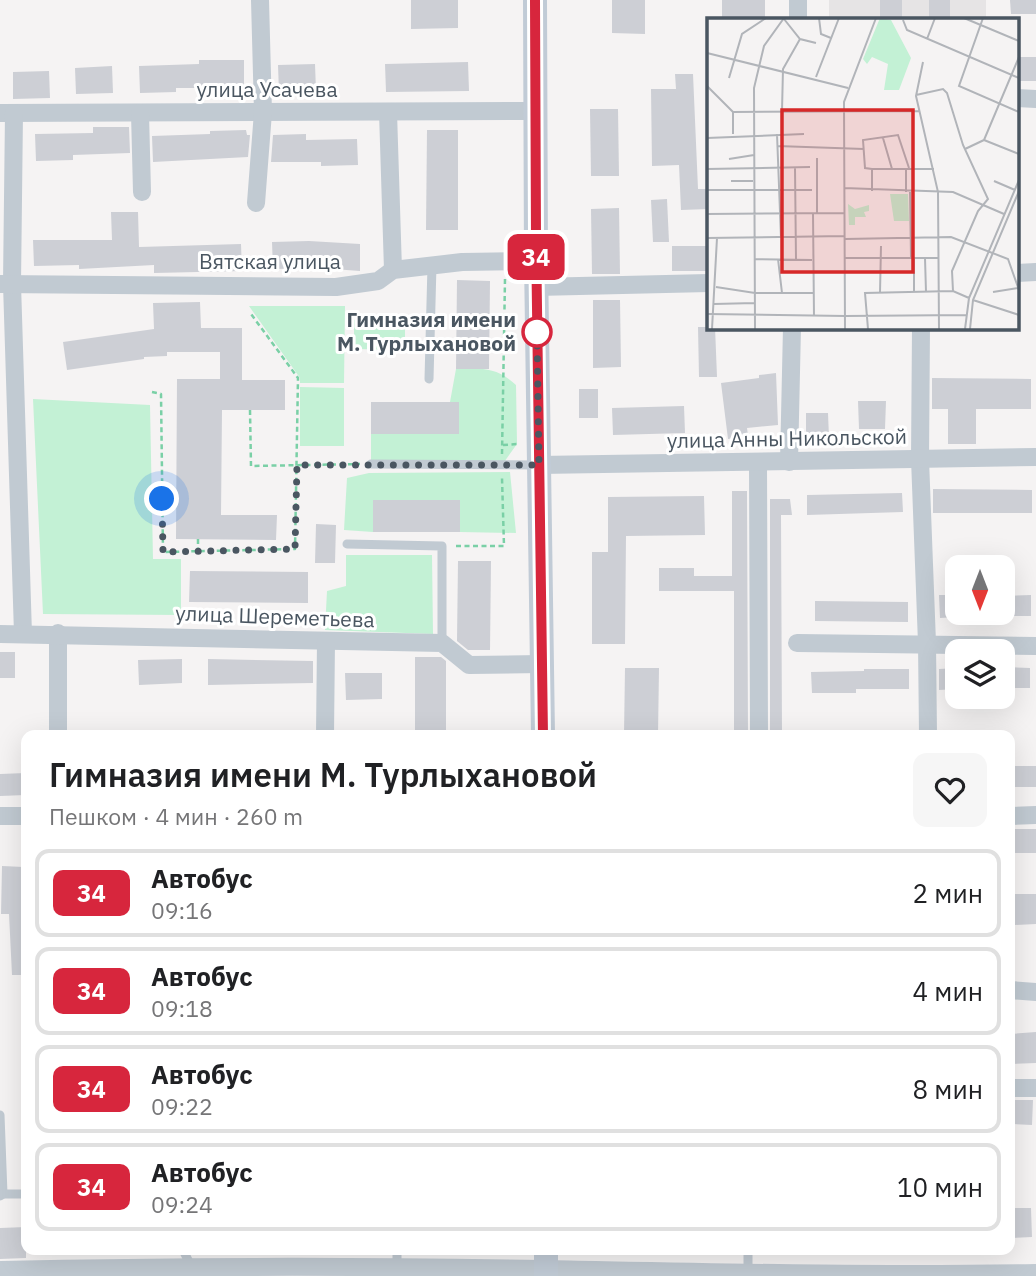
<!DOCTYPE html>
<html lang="ru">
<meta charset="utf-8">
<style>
body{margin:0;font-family:"IBM Plex Sans",sans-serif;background:#f6f6f6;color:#202124;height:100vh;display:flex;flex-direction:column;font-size:26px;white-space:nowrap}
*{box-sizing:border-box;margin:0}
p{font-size:23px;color:#757577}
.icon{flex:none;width:38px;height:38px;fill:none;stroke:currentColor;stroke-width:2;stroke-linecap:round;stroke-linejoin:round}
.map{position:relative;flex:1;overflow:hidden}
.details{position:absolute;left:21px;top:730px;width:994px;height:525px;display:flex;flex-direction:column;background:#fff;border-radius:14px;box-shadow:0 7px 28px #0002}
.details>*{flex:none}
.badge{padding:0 14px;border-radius:10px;font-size:24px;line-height:46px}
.needle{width:46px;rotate:180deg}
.controls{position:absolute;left:945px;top:555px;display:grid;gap:14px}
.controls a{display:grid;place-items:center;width:70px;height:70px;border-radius:14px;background:#fff;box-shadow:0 7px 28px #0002;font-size:35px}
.you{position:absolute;width:35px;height:35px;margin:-18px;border:5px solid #fff;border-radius:50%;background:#1a73e8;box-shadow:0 0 0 10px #1a73e833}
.map>.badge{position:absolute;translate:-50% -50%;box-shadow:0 0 0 4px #fff}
.round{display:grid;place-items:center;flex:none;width:74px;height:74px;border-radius:14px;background:#f6f6f6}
.headline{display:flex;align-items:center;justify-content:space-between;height:119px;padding:0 28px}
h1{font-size:33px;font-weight:600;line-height:52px}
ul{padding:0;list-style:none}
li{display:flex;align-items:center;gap:21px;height:88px;margin:0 14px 10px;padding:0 14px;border:4px solid #e0e0e0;border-radius:14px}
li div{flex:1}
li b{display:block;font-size:26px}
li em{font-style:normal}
li .badge{min-width:77px;font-weight:700;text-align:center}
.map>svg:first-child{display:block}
.education{fill:#e6e4e5}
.green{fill:#c3f1d5}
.building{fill:#cdcfd5}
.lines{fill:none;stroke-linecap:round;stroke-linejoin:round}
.path{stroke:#7ad0a6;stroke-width:2.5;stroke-dasharray:5 3.5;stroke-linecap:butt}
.lane{stroke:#c1cad2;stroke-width:9}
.street{stroke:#c1cad2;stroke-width:18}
.secondary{stroke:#c1cbd6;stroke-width:24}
.line-casing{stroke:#fff;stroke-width:16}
.line{stroke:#d7263d;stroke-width:10}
.walk{stroke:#4a5661;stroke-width:7;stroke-dasharray:0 12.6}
.stop-dot{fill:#fff;stroke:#d7263d;stroke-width:3.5}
.labels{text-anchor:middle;stroke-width:6;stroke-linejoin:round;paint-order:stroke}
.street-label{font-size:21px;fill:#4a5661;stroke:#fff}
.stop-label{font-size:21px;font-weight:bold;fill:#4a5661;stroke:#fff;text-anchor:end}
.inset-road{fill:none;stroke:#b1b4b9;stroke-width:2}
.view{fill:#d62828;fill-opacity:0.15;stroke:#d62828;stroke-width:3.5}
.inset-edge{fill:none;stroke:#4a5661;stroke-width:3.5}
</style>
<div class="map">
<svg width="1036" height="1276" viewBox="0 0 1036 1276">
<rect width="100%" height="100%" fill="#f5f3f3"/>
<rect class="education" x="829" y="0" width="157" height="19"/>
<g class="green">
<polygon points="249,306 345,306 344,383 300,383 300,378"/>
<polygon points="405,319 405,350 354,349 354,320"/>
<path d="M456 369C483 369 495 366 516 385L517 444 502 465 371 464V434H459V403L450 402Z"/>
<polygon points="300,387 344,388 344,446 300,446"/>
<polygon points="33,399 150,405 153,559 181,559 181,615 43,614"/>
<polygon points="510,472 516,533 460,532 460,500 373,500 373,532 344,530 347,478 369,473"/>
<polygon points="346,555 432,555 433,634 325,630 327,591 346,586"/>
</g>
<g class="building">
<polygon points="411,0 458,0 458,28 411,29"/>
<polygon points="612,0 645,0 645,34 612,33"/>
<rect x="722" y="0" width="43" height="18"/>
<rect x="880" y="0" width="22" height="19"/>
<rect x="929" y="0" width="21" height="19"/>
<polygon points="1010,0 1036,0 1036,14 1011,14"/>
<rect x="1017" y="57" width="19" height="24"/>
<polygon points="199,60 244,60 244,88 176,88 176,92 140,93 139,66 199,64"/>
<polygon points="468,62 469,91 386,92 385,64"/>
<polygon points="315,64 316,91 279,92 278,65"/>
<polygon points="112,66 113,93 76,94 75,68"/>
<polygon points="49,71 50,98 13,99 13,72"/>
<polygon points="675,74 693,74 698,189 709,189 709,209 681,210 679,165 652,166 651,89 676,89"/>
<polygon points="590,109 618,109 619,176 591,176"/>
<polygon points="93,127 129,127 130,153 73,155 73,160 36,161 35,134 93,133"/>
<polygon points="246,130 247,135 250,135 248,157 153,162 152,136 210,134 210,131"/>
<polygon points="427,130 458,130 458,230 426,230"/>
<polygon points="306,134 306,140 357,139 358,165 321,166 321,162 271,162 273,135"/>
<polygon points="667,199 669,242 653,242 651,200"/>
<polygon points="619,208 620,274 592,274 591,209"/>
<polygon points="111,212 138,212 139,247 241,244 242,271 154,273 154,265 79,269 79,265 34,266 33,240 112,240"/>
<polygon points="309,241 360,244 360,271 320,268 273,269 272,242"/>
<rect x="672" y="246" width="37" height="25"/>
<polygon points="457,280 490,281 489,369 456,369"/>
<polygon points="593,300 620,300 621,367 593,368"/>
<polygon points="200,302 201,328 242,328 242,380 285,380 285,410 222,410 221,515 277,515 276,540 176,539 177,379 220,379 220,352 167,352 167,356 144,357 144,359 67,370 63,342 154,329 153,303"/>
<polygon points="698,327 715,327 717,377 699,377"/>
<polygon points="776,373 778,425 747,428 748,436 728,439 721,383 759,378 759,375"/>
<polygon points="932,378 1031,379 1031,409 976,409 976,444 948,444 948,409 932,409"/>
<rect x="579" y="389" width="19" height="29"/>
<polygon points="858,401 886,401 885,429 859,429"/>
<rect x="371" y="402" width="88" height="32"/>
<polygon points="684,406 685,433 613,435 612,408"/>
<polygon points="806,413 828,413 829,438 806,439"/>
<polygon points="933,489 1032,490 1032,513 933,513"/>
<polygon points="732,491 747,491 748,735 734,735 734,591 659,591 659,568 694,568 694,576 732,576"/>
<polygon points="902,493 903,512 807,515 807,495"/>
<polygon points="704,496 705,535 626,536 625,644 592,644 592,552 608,552 608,497"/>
<polygon points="770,499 790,499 792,515 781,515 782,735 770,735"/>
<rect x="373" y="500" width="87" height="32"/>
<polygon points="316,524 336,525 335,563 315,563"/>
<polygon points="458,561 491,561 490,650 468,650 457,641"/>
<polygon points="190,571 308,572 308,603 189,602"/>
<polygon points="939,595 957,595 957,617 940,618"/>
<polygon points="1031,595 1031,616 1003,616 1003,596"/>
<polygon points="815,601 908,602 908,622 815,621"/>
<rect x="0" y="652" width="15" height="26"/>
<polygon points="415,657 441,657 446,661 446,735 415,735"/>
<polygon points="182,659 182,683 139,685 138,660"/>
<polygon points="208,659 313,661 313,683 208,685"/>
<polygon points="1003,667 1030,668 1030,688 1003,688"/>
<polygon points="625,668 659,668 658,735 624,735"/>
<polygon points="957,668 957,689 939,690 939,669"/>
<polygon points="864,669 909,669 909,689 856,689 856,693 812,693 811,672 864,671"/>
<polygon points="345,673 382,673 382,699 346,700"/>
<rect x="1010" y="766" width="26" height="21"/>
<polygon points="26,773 26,795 0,796 0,774"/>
<rect x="1010" y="829" width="26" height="24"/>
<polygon points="2,866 24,867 23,928 26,928 26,975 12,975 9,914 1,914"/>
<polygon points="1014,894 1036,894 1036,924 1015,925"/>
<polygon points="1036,1032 1036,1063 1010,1064 1010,1034"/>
<polygon points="1010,1100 1033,1100 1032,1125 1010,1124"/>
<polygon points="1010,1208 1031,1208 1032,1237 1010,1238"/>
<polygon points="26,1227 26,1258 0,1259 0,1228"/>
</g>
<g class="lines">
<g class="path">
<polyline points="152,392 161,394 163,552 295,549 298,378 251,314"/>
<polyline points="250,410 251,466 360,464"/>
<polyline points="503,445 517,444"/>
<polyline points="502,454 505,279"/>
<polyline points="198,539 198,551"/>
<polyline points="456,546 504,546 502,478"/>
</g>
<g class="lane">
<polyline points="429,379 432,265"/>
<polyline points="371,464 537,465"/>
<polyline points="347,544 442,546 442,643"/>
<polyline points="0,1115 3,1194 0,1196"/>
<polyline points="3,1194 26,1194"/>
<polyline points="183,1250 191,1266"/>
<polyline points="397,1267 397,1250"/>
<polyline points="748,1273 748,1250"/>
</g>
<g class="street">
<polyline points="798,19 798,0"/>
<polyline points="1017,98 1036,99"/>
<polyline points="388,112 393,270"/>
<polyline points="0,113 535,111"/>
<polyline points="14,113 12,284 23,634"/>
<polyline points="140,113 142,192"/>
<polyline points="256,203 263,112 260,0"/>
<polyline points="1017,273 1036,272"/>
<polyline points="0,284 336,287 378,281 393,270 462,262 536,261"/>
<polyline points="536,287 709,283"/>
<polyline points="921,327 920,459 927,643 928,735"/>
<polyline points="789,462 792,327"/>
<polyline points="758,463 759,735"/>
<polyline points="539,465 1036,457"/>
<polyline points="58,633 58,735"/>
<polyline points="0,634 442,643 469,665 541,664"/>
<polyline points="797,643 1036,646"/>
<polyline points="325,735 326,641"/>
<polyline points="0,816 26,816"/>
<polyline points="1010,816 1036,815"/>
<polyline points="1010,990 1036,992"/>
<polyline points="1010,1088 1036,1088"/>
<path d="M0 1270C182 1266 363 1266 544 1269 708 1272 872 1276 1036 1273"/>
</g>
<g class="secondary">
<polyline points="535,0 536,261 543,735"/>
<polyline points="546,1276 546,1250"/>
</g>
</g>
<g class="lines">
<defs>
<polyline id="line" points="535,0 536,236 543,735"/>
</defs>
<use href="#line" class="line-casing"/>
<use href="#line" class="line"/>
<polyline class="walk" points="162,499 163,552 295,549 297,465 539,465 537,332"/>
</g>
<circle class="stop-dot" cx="537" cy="332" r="14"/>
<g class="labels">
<g class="street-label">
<text x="267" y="97">улица Усачева</text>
<text x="270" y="269">Вятская улица</text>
<text transform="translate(787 439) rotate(-1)" y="7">улица Анны Никольской</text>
<text transform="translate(275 617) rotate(2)" y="7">улица Шереметьева</text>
</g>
<g class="stop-label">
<text x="516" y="327">Гимназия имени<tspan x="516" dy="24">М. Турлыхановой</tspan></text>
</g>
</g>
<g transform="translate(707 18)">
<rect width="312" height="312" fill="#f5f3f3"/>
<path d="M173 0 184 2 204 40 192 72H177L181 46 165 39 160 46 156 41ZM183 176H201L202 203H187ZM141 186 148 191 162 187V193L157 194 159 199H148V207H142Z" fill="#c3f1d5"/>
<path class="inset-road" d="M112 0 114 16 124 20M257 0 312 23M276 0 252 68 312 94M77 1 93 21 109 25M196 2 200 12 312 60M220 21 228 0M0 35 141 70M216 44 209 78 231 174 232 311M109 59 132 0M22 60 35 16 59 0M0 68 26 94V116M209 77 236 71 240 75 256 127 281 181 271 193 245 253 246 273M75 93 76 51 93 21M26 94 212 93M70 116 74 220M0 120 97 116M176 120 185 151M277 122 312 39M277 122 312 136M70 128 157 131M258 131 277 122M110 140V195M22 141 47 137M88 150 89 242M199 150V174M202 150 191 117 156 122 158 150 165 151H227M0 151 103 149M24 163H46M287 163 308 172M137 170 246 174 297 196M0 172H105M165 173V151M203 174 204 240M106 195 107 298M0 196 138 195M0 220 138 218M138 221 244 219 301 241 312 272M138 240H231M207 240V273M218 240 219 274M47 241 105 242M71 241 75 275M9 269 48 275H107M286 274 311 270M173 275 174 228M266 282 312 297M7 286 48 285M0 296 138 298M138 298 259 297M5 311 10 220M48 311 47 70 57 28 77 0M138 311 137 84 169 0M161 311 158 275 246 273 262 280M258 311 262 280 312 162M263 311 266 282 312 173"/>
<path class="view" d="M75 92H206V254H75Z"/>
<rect width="312" height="312" class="inset-edge"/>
</g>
</svg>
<div class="controls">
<a><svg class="needle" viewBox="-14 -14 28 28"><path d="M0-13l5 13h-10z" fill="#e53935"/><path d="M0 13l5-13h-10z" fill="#757577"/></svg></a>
<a><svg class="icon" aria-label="layers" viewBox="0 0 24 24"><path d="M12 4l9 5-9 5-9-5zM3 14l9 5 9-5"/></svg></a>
</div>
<div class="you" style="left:162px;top:499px"></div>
<b class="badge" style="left:536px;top:257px;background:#d7263d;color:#fff">34</b>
<section class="details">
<div class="headline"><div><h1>Гимназия имени М. Турлыхановой</h1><p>Пешком · 4 мин · 260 m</p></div><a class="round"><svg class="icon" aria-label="heart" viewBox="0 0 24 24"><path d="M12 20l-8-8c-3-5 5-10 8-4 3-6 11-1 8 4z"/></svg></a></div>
<ul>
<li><span class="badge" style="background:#d7263d;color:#fff">34</span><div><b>Автобус</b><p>09:16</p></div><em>2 мин</em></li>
<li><span class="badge" style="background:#d7263d;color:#fff">34</span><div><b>Автобус</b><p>09:18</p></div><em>4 мин</em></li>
<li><span class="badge" style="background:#d7263d;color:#fff">34</span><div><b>Автобус</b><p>09:22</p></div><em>8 мин</em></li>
<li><span class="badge" style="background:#d7263d;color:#fff">34</span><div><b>Автобус</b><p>09:24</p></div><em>10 мин</em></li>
</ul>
</section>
</div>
